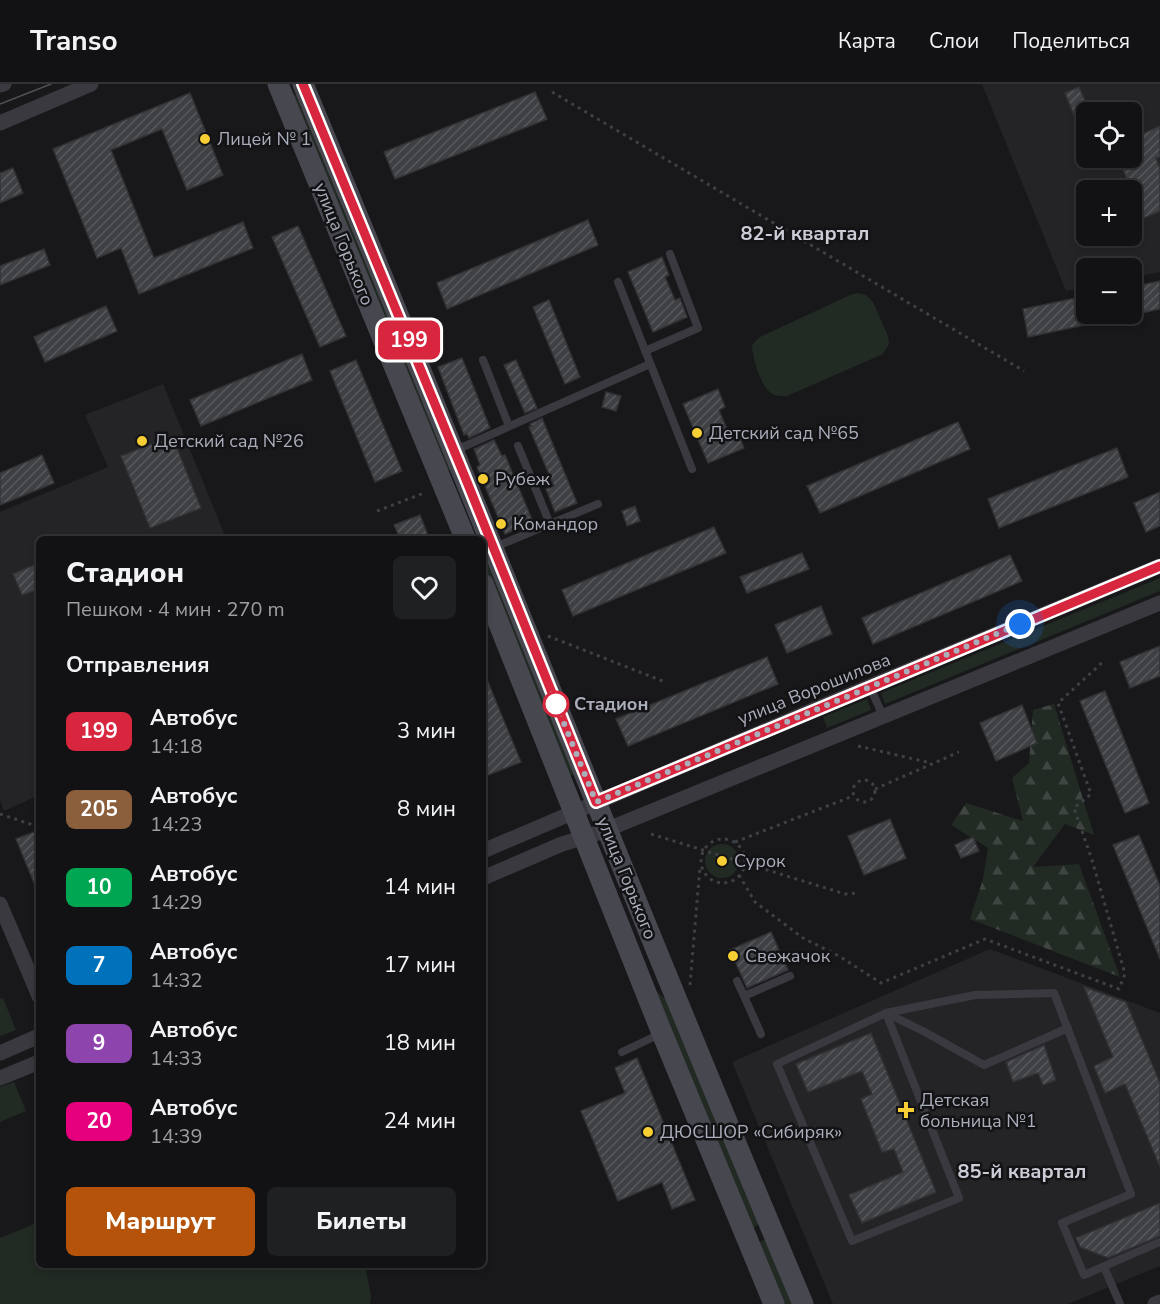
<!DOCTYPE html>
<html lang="ru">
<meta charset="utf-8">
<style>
body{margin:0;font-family:"Nunito Sans",sans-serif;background:#1f2022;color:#f1f3f6;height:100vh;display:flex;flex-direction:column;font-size:22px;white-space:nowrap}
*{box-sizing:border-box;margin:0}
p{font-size:20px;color:#9c9ea0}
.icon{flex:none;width:33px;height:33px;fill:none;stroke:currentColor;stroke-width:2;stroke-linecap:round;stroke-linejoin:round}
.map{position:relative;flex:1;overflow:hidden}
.sheet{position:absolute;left:36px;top:452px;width:450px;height:732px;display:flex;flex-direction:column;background:#121214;border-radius:9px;box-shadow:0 3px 9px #0003,0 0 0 2px #313234}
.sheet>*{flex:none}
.badge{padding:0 12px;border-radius:9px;font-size:21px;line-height:39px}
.buttons{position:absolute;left:1076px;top:18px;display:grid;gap:12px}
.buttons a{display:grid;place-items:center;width:66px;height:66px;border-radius:9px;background:#121214;box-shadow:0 3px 9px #0003,0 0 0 2px #313234;font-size:30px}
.you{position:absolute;width:30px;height:30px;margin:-15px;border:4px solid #fff;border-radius:50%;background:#1a73e8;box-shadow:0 0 0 9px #1a73e833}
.map>.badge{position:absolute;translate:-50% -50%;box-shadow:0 0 0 3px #fff}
h2{padding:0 30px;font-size:22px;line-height:54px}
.round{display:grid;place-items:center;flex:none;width:63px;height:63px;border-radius:9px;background:#1f2022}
.overview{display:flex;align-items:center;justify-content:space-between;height:102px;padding:0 30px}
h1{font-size:28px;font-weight:800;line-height:45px}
.action{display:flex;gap:12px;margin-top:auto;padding:12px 30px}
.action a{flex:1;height:69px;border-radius:9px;background:#b45309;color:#fff;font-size:24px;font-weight:800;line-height:69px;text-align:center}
.action a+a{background:#1f2022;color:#f1f3f6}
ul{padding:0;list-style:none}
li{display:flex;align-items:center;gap:18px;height:78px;padding:0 30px}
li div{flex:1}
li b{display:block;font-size:22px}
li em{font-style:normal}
li .badge{min-width:66px;font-weight:700;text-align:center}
header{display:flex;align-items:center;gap:36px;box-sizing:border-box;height:84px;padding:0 30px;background:#121214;border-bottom:2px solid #313234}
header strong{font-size:28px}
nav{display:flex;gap:33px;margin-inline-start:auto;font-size:21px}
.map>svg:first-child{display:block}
.built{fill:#242427;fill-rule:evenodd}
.grass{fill:#222a24}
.forest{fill:url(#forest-firs)}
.building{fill:url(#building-hatch);stroke:#323236;stroke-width:1.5}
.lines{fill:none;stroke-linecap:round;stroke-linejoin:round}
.path{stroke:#3f4046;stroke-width:3;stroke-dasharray:3 4.5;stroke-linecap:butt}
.lane{stroke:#39393f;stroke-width:8}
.street{stroke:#39393f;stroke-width:15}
.secondary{stroke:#47484f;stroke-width:21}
.tram{stroke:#505158;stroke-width:1.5}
.line-casing{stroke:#fff;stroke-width:14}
.line{stroke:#d7263d;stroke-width:9}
.walk{stroke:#aaadba;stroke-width:6;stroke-dasharray:0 10.8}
.poi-dot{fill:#f7ce33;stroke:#131315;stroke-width:2}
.stop-dot{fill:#fff;stroke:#d7263d;stroke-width:3}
.labels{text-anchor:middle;stroke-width:5;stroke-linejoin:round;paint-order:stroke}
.poi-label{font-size:18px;fill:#aaadba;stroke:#131315;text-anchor:start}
.street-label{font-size:18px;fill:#aaadba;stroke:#131315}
.stop-label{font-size:18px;font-weight:bold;fill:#aaadba;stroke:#131315;text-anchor:start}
.neighbourhood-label{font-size:20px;font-weight:bold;fill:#cbccd6;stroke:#131315}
</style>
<header>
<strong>Transo</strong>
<nav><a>Карта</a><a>Слои</a><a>Поделиться</a></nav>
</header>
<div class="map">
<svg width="1160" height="1220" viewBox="0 0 1160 1220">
<defs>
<pattern id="forest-firs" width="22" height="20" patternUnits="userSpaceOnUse" patternTransform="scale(1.5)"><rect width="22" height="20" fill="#222a24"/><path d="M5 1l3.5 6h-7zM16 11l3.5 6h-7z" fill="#3f4642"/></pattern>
<pattern id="building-hatch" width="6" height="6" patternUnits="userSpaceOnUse" patternTransform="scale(1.5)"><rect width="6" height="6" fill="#3f4044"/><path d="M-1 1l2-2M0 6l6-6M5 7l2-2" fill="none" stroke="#58595d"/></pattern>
</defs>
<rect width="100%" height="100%" fill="#18181a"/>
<g class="built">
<path d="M982 0H1160V188L1131 194V184H1086V203L1066 207ZM1086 28H1131V74H1086ZM1086 106H1131V152H1086Z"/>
<polygon points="163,300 226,454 39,454 39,711 4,727 0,716 0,428 108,383 85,331"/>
<polygon points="990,865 1160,929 1160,1182 1068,1220 833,1220 732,978"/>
</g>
<g class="grass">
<polygon points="287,6 301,14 453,385 446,388"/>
<path d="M858 209 866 211 873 218 888 252 889 260 883 270 787 312C782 312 776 312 772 310 761 303 752 273 752 261L760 253 850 211Z"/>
<polygon points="483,456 578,689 568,693 483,482"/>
<polygon points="1160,494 1160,507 885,620 881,609"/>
<polygon points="867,615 871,626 827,644 823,633"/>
<circle cx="722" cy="777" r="17"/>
<polygon points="656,907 670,919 762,1139 750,1145"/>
<polygon points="3,914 16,946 0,952 0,915"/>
<polygon points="14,998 26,1027 0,1038 0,1003"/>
<polygon points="39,1138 39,1180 365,1181 371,1212 370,1220 0,1220 0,1154"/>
<polygon points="769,1154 796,1220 782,1220 757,1159"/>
</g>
<polygon class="forest" points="1054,620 1094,751 1065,740 1033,783 1079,780 1120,893 970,835 983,795 988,764 951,741 966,719 1023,737 1012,694 1029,679 1033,626"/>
<g class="building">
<polygon points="1079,3 1090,28 1086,28 1086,61 1065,9"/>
<polygon points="535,8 547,35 395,95 384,68"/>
<polygon points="190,9 223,91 187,106 162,45 111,66 154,174 243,138 253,164 139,210 121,164 97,174 53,65"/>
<polygon points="1160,42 1160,73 1156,74 1160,85 1160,127 1144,134 1118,74 1131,74 1131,55"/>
<polygon points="13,84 23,109 0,119 0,89"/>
<polygon points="588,136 598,161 447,225 437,199"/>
<polygon points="298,142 346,252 320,263 272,153"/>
<polygon points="44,165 50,181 0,201 0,182"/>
<polygon points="662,173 669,191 665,193 675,216 680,214 687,233 653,248 628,188"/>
<polygon points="1160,197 1160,225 1131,231 1131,203"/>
<polygon points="1086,212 1086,230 1113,230 1113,235 1028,253 1023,225"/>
<polygon points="549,216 580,293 565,300 533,223"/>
<polygon points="106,222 117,247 45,278 34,253"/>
<polygon points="302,270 312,296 201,342 190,316"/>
<polygon points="462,274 490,344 469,354 467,350 464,351 438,283"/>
<polygon points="356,276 402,387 375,398 330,287"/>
<polygon points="516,276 537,324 525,329 504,281"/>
<polygon points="718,305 725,323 719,326 728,348 736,345 744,364 708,379 683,320"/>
<polygon points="606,308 621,312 616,327 602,323"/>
<polygon points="542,334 577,419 555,428 546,405 554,402 529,343 532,342 530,340"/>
<polygon points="958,338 970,365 820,429 807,402"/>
<polygon points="172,352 201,424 150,444 121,372"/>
<polygon points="494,356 502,372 505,371 533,438 505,450 477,383 480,381 474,365"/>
<polygon points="1117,364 1128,393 999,444 988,415"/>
<polygon points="42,371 54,399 0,421 0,389"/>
<polygon points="1160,408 1160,442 1146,448 1134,419"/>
<polygon points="635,422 640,437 627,442 622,427"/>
<polygon points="420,431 429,454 400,454 394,441"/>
<polygon points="714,443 726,469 573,532 562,506"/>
<polygon points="802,469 809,485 747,509 740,493"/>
<polygon points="1010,471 1022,497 873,560 862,534"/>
<polygon points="39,479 39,505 22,511 13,490"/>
<polygon points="821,522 832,550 787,569 775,541"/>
<polygon points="1160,562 1160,592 1130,604 1120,578"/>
<polygon points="767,573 778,600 628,662 616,635"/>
<polygon points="483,586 521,678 483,693"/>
<polygon points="1105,607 1149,719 1125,729 1080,617"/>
<polygon points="1022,621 1037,659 996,677 980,639"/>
<polygon points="890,735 906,774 864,791 848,752"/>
<polygon points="39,746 39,811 16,755"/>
<polygon points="1139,751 1160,802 1160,875 1113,761"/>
<polygon points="973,753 979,767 961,774 955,761"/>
<polygon points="771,848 788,886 747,904 730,866"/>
<polygon points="1084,903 1126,918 1160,999 1160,1083 1125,1000 1105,1009 1094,982 1113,973"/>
<polygon points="871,949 936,1108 862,1139 849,1111 903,1088 894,1065 882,1068 861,1015 872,1010 862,987 808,1008 796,980"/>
<polygon points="1044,961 1056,996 1043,1001 1038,989 1013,998 1006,978"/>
<polygon points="637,974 695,1116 672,1125 662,1098 618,1117 581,1027 625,1009 615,984"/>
<polygon points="1160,1119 1160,1152 1108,1174 1080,1163 1076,1154"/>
</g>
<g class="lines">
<g class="path">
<polyline points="552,8 1024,287"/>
<polyline points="377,427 424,409"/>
<polyline points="548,552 665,598"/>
<polyline points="858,662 931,679"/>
<circle cx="864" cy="707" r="11"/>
<polyline points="875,705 959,668"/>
<polyline points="0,730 39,743"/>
<polyline points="651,750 845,810 859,809"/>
<circle cx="723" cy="777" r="22"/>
<polyline points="735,758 853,712"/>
<polyline points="739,791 755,818 803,854 839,872 881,899 985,855 1119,905 1125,890 1092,776 1074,724 1091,710 1058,619 1105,576"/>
<polyline points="690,901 700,782"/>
</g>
<g class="lane">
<polyline points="618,198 692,385"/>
<polyline points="645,267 698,244 670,170"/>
<polyline points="483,276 509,342"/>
<polyline points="518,362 550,440"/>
<polyline points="456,366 650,280"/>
<polyline points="495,463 598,420"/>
<polyline points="870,603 883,632"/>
<polyline points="737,897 744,912"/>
<polyline points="886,929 959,1114 852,1157 777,980 886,929 975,911 1054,909 1131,1110 1062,1139 1084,1191 1160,1158"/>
<polyline points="886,929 923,947 984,981 1068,944"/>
<polyline points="761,950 744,912 790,892"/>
<polyline points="622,968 662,949"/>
<polyline points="1104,1183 1120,1220"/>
</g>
<g class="street">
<polyline points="0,1 4,0"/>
<polyline points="0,39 91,0"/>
<polyline points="483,767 813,626 1160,482"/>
<polyline points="483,794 562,760 601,748 1160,519"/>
<polyline points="0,820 39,912"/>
<polyline points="0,969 39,952"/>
<polyline points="0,994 39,978"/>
<polyline points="1155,1220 1160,1218"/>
</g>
<g class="secondary">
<polyline points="278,0 465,454"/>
<path d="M303 0C472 406 632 815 803 1220"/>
<polyline points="483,500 662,949 774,1220"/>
</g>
<polyline class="tram" points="0,20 51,0"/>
</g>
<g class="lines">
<defs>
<polyline id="line" points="303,0 467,398 596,718 1160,482"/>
</defs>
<use href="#line" class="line-casing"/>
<use href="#line" class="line"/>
<polyline class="walk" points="556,620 552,610 596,718 1020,540"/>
</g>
<g class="poi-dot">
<circle cx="205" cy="55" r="6"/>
<circle cx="697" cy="349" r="6"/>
<circle cx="142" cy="357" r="6"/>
<circle cx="483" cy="395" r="6"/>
<circle cx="501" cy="440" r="6"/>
<circle cx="722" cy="777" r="6"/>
<circle cx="733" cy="872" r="6"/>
<path d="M903 1017h6v6h6v6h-6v6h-6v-6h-6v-6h6z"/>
<circle cx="648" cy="1048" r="6"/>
</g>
<circle class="stop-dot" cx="556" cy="620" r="12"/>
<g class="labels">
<g class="poi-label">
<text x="217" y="61">Лицей № 1</text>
<text x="709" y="355">Детский сад №65</text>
<text x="154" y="363">Детский сад №26</text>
<text x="495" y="401">Рубеж</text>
<text x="513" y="446">Командор</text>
<text x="734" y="783">Сурок</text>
<text x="745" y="878">Свежачок</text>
<text x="920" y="1022">Детская<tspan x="920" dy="21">больница №1</tspan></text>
<text x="660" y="1054">ДЮСШОР «Сибиряк»</text>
</g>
<g class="street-label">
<text transform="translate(344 160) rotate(68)" y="6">улица Горького</text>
<text transform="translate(814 605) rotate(-22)" y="6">улица Ворошилова</text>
<text transform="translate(627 794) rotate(68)" y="6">улица Горького</text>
</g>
<g class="stop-label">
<text x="574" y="626">Стадион</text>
</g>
<g class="neighbourhood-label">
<text x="805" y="156">82-й квартал</text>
<text x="1022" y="1094">85-й квартал</text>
</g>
</g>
</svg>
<div class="buttons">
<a><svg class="icon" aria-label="locate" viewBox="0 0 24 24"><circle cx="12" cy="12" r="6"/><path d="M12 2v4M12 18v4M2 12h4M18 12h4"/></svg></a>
<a>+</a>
<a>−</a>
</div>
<div class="you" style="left:1020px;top:540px"></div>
<b class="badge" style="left:409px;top:256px;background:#d7263d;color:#fff">199</b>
<section class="sheet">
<div class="overview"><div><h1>Стадион</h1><p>Пешком · 4 мин · 270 m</p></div><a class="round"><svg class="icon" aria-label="heart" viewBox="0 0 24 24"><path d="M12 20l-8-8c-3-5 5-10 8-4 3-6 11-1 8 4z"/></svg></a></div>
<h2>Отправления</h2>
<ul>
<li><span class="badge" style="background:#d7263d;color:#fff">199</span><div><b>Автобус</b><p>14:18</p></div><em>3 мин</em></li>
<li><span class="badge" style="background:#8b5e3c;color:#fff">205</span><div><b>Автобус</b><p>14:23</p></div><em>8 мин</em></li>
<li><span class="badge" style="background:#00a651;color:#fff">10</span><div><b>Автобус</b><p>14:29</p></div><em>14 мин</em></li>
<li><span class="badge" style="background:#0072bc;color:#fff">7</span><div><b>Автобус</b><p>14:32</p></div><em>17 мин</em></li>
<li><span class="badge" style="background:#8e44ad;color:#fff">9</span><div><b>Автобус</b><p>14:33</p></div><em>18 мин</em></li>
<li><span class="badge" style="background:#e6007e;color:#fff">20</span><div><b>Автобус</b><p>14:39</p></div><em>24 мин</em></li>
</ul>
<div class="action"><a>Маршрут</a><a>Билеты</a></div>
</section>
</div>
